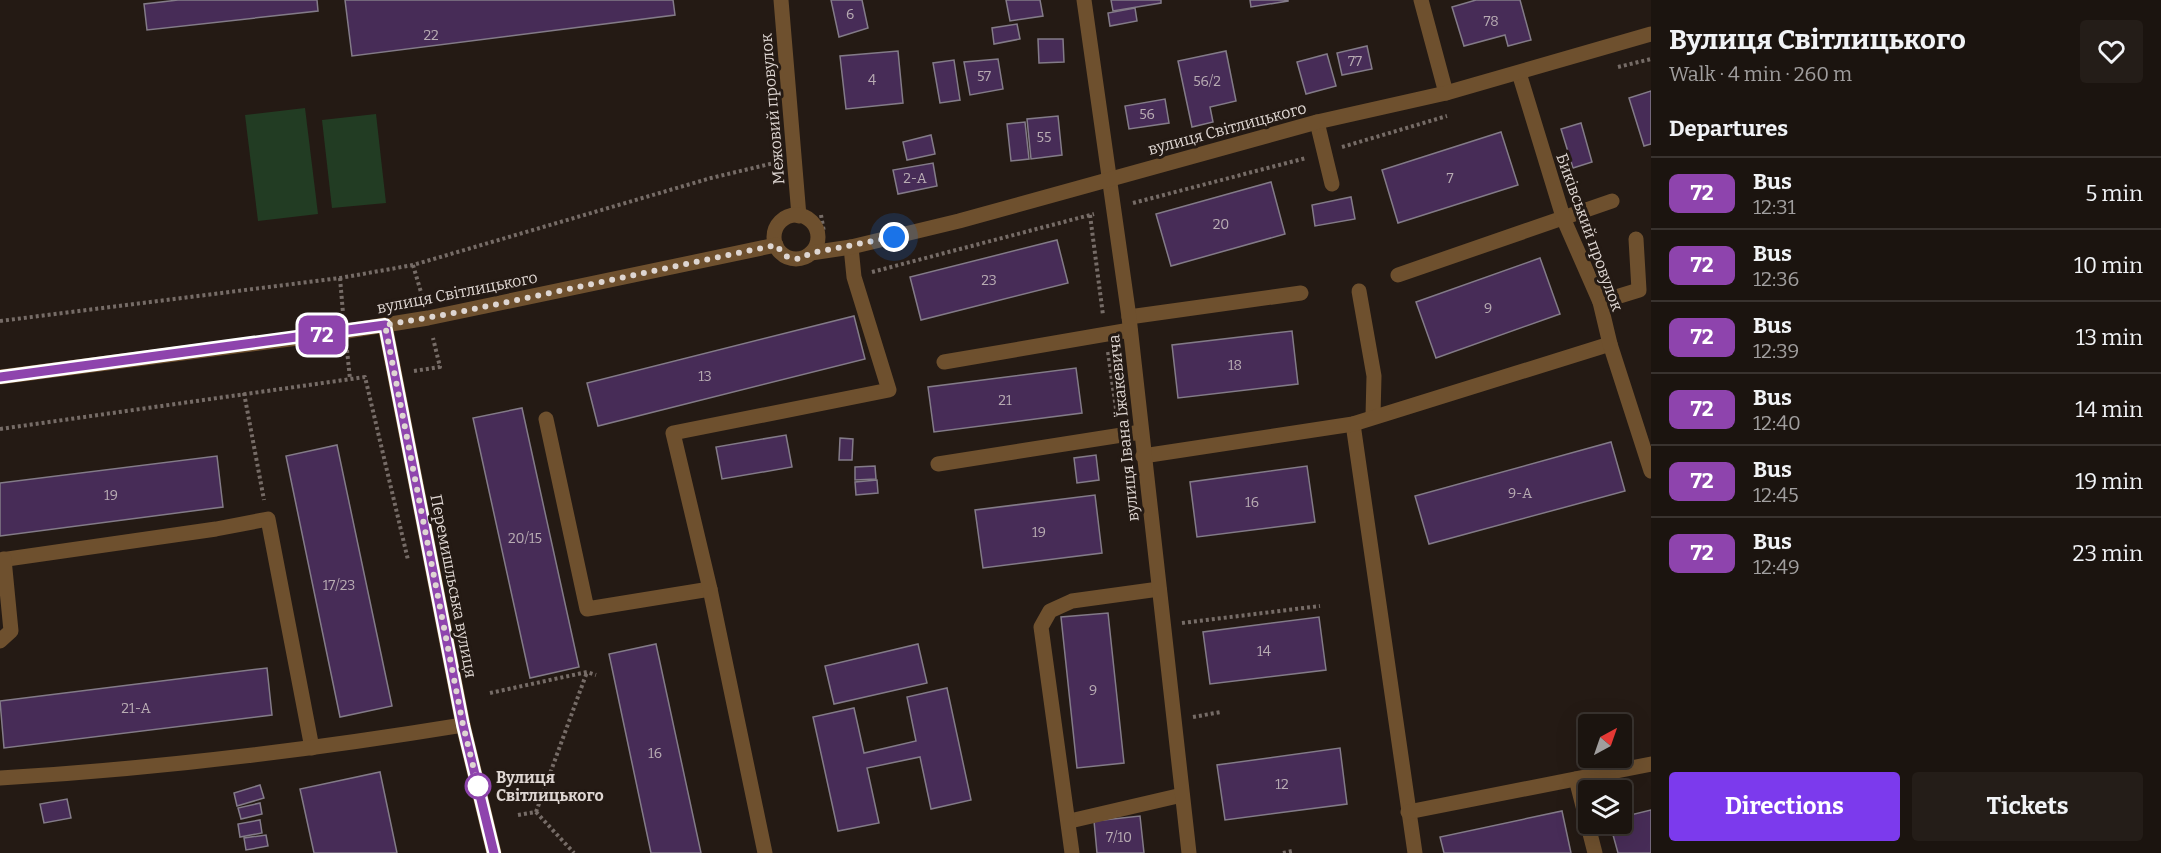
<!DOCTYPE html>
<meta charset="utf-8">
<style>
body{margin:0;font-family:Bitter,serif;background:#241d18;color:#f1f3f6;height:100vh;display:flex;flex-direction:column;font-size:22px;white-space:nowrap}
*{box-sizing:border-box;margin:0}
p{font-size:20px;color:#a09e9e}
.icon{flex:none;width:33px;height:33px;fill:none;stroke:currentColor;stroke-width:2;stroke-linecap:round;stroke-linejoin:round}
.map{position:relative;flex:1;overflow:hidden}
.side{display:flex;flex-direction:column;background:#1b140f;width:510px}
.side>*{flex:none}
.badge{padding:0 12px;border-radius:9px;font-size:21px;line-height:39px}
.needle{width:39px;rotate:40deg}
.buttons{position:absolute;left:1578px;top:714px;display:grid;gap:12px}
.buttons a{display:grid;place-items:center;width:54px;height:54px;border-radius:6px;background:#1b140f;box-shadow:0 6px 24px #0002,0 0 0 2px #39332f;font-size:30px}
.you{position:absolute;width:30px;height:30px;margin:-15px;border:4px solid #fff;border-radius:50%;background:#1a73e8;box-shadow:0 0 0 9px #1a73e833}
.map>.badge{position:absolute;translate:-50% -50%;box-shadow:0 0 0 3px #fff}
h2{padding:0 18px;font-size:22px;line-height:54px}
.round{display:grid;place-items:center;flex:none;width:63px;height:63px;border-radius:6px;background:#241d18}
.summary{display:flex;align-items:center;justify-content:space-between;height:102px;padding:0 18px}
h1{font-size:28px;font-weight:700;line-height:45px}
.button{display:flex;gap:12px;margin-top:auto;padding:12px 18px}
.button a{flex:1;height:69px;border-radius:6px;background:#7c3aed;color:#fff;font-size:24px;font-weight:700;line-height:69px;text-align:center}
.button a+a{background:#241d18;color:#f1f3f6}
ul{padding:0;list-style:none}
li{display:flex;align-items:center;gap:18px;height:72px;padding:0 18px;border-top:2px solid #39332f}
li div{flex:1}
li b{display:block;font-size:22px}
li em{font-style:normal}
li .badge{min-width:66px;font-weight:700;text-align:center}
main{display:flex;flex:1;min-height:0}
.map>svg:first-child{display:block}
.green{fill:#223c23}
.building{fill:#472c57;stroke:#837b88;stroke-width:1.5}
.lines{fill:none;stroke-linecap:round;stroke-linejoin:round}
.path{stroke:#766c67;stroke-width:4;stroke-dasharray:3 3;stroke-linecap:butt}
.lane{stroke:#6e502e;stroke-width:15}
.street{stroke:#6e502e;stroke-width:15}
.line-casing{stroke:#fff;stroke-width:14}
.line{stroke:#8e44ad;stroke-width:9}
.walk{stroke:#ded6d2;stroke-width:6;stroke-dasharray:0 10.8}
.stop-dot{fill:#fff;stroke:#8e44ad;stroke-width:3}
.labels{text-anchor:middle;stroke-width:6;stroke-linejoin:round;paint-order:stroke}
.number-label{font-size:14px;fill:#b8acb3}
.street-label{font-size:16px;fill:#ded6d2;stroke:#241a14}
.stop-label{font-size:16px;font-weight:bold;fill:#ded6d2;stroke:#241a14;text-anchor:start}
</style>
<main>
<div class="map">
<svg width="1651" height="853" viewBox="0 0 1651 853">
<rect width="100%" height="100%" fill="#241a14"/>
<g class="green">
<polygon points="305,108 318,214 258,221 245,115"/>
<polygon points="376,114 386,203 332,208 322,120"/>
</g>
<g class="building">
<polygon points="178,0 317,0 318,11 147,30 144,4"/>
<polygon points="345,0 673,0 675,15 352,56"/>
<polygon points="831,0 862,0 868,28 839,37"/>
<polygon points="1006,0 1040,0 1043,16 1010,21"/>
<polygon points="1111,0 1161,0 1161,3 1113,11"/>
<polygon points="1250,0 1288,0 1288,1 1251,7"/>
<polygon points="1476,0 1520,0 1531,40 1508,46 1505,35 1464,46 1452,7"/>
<polygon points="1135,8 1137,21 1110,26 1108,13"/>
<polygon points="1017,24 1020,39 994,44 992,28"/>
<polygon points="1038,39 1063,39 1064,62 1039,63"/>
<polygon points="1367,46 1372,69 1342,75 1337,53"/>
<polygon points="898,51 903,103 846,109 840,56"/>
<polygon points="1226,51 1236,101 1210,107 1213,122 1192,127 1178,61"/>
<polygon points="1327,54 1336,86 1306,94 1297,62"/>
<polygon points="998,59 1003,89 970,95 964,62"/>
<polygon points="954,60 960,100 940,103 933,63"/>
<polygon points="1651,91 1651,144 1644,146 1629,98"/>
<polygon points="1165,99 1169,123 1129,129 1125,106"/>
<polygon points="1058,116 1062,155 1031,159 1027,119"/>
<polygon points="1025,122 1029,159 1011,161 1007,124"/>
<polygon points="1581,123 1592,162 1573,168 1561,129"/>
<polygon points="1501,132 1518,185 1398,223 1382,170"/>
<polygon points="931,135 935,154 907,160 903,142"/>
<polygon points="933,163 937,186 898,194 893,170"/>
<polygon points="1271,182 1285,234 1171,266 1156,214"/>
<polygon points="1351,197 1355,219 1315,226 1312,205"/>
<polygon points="1057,240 1068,283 921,320 910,277"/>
<polygon points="1540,258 1560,314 1436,358 1416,302"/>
<polygon points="854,316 865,359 598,426 587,383"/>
<polygon points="1292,331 1298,384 1178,398 1172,345"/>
<polygon points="1076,368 1082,413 934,432 928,387"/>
<polygon points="522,408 579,667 530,678 473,418"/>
<polygon points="786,435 792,467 722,479 716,447"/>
<polygon points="840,438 853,439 852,460 839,460"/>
<polygon points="1611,442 1625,491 1429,544 1415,496"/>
<polygon points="337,445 392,706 340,717 286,456"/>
<polygon points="1096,455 1099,480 1077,483 1074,458"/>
<polygon points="217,456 223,507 0,536 0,483"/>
<polygon points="875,466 876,479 855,480 855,467"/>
<polygon points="1307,466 1315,522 1197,537 1190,482"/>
<polygon points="877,480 878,493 856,495 855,482"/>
<polygon points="1095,495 1102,553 983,568 975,510"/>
<polygon points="1108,613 1124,763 1077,768 1061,617"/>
<polygon points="1319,617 1326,670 1210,684 1203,632"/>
<polygon points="656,644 701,853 651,853 609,654"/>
<polygon points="918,644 927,683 834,704 825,666"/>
<polygon points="267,668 272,715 4,748 0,701"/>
<polygon points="947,688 971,800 931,809 920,757 867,768 879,823 838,831 813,717 854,708 864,753 916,741 907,697"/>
<polygon points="1340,748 1347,804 1225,820 1217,765"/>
<polygon points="380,772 397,853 314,853 300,789"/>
<polygon points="260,785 264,798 237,806 234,793"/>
<polygon points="67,799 71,818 44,823 40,804"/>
<polygon points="260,803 262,814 241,819 238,808"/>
<polygon points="1651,810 1651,853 1618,853 1610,824 1622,824 1622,817"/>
<polygon points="1562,811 1571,853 1444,853 1440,837"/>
<polygon points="1140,816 1144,853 1097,853 1094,821"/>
<polygon points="260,820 262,833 240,837 238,824"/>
<polygon points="266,835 268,846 246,850 244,838"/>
</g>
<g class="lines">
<g class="path">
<polyline points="1618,67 1651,59"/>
<polyline points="1342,147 1447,116"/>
<polyline points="1133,203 1306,158"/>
<polyline points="821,215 824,232"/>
<polyline points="1090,215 1103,315"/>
<polyline points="413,265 423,299"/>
<polyline points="872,272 1094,214"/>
<polyline points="340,278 343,313"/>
<polyline points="0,321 340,278 413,265 711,178 774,163"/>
<polyline points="347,350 350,379"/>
<polyline points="1108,352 1117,416"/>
<polyline points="414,371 440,367 433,338"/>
<polyline points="244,393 264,500"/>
<polyline points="0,429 365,377 408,560"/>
<polyline points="1182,623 1320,606"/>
<polyline points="490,693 587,672 596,675"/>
<polyline points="1193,717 1221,712"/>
<polyline points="536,812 587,672"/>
<polyline points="536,812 574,853"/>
<polyline points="518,815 536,812"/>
<polyline points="1283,853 1292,851"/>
</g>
<g class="lane">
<polyline points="1317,122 1332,184"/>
<polyline points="1398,275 1612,201"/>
<polyline points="1359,291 1374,376 1373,416"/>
<polyline points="1600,302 1639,290 1636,239"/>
<polyline points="1129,317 1301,293"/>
<polyline points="944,362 1130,330"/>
<polyline points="546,419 587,609 710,589"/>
<polyline points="1353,424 1415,853"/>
<polyline points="1143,456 1353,424 1610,344"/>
<polyline points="938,464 1141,432"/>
<polyline points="0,560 216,529 268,519 312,748"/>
<polyline points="0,641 11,631 4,559"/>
<path d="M0 778C155 769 310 750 463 725"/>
<polyline points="1576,779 1595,853"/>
<polyline points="1408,812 1651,764"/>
<polyline points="1070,821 1182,795"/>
<polyline points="765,853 710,589 673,433 889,390 854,277 851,247"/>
<polyline points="1072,853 1041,627 1050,611 1072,601 1159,589"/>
</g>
<g class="street">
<polyline points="781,0 799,216"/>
<polyline points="1084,0 1129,317 1189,853"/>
<polyline points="1421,0 1446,93"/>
<polyline points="1519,73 1564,220 1600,302 1610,344 1651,471"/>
<circle cx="796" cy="237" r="22"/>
<polyline points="811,253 851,247 959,221 1317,122 1446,93 1651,34"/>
<polyline points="385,325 463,725 494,853"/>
<polyline points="0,377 329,334 428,318 776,245"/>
</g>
</g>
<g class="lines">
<defs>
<polyline id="line" points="0,377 385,325 463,725 494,853"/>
</defs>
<use href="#line" class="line-casing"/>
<use href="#line" class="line"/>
<polyline class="walk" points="478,786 463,725 385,325 460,312 776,245 785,256 799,259 811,253 894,237"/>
</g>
<circle class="stop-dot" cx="478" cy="786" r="12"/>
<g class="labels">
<g class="number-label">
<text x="850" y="19">6</text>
<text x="1491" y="26">78</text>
<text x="431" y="40">22</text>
<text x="1355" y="66">77</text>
<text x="984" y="81">57</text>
<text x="872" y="85">4</text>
<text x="1207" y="86">56/2</text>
<text x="1147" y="119">56</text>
<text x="1044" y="142">55</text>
<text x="915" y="183">2-А</text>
<text x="1450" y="183">7</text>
<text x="1221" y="229">20</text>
<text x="989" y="285">23</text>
<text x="1488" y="313">9</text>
<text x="1235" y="370">18</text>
<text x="705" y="381">13</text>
<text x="1005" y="405">21</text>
<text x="1520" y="498">9-А</text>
<text x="111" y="500">19</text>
<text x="1252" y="507">16</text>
<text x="1039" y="537">19</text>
<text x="525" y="543">20/15</text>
<text x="339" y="590">17/23</text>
<text x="1264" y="656">14</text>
<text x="1093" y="695">9</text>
<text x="136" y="713">21-А</text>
<text x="655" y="758">16</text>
<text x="1282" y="789">12</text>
<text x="1119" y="842">7/10</text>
</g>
<g class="street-label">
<text transform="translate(772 109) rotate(-95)" y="6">Межовий провулок</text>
<text transform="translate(1227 128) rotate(-15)" y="6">вулиця Світлицького</text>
<text transform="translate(1590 232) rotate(70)" y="6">Биківський провулок</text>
<text transform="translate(457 292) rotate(-11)" y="6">вулиця Світлицького</text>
<text transform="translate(1123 428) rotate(-96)" y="6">вулиця Івана Їжакевича</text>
<text transform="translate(454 586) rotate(79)" y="6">Перемишльська вулиця</text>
</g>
<g class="stop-label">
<text x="496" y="783">Вулиця<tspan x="496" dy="18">Світлицького</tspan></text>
</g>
</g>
</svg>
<div class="buttons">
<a><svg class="needle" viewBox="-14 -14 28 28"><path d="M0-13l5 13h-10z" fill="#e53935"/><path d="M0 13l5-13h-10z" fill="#a09e9e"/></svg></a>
<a><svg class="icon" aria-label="layers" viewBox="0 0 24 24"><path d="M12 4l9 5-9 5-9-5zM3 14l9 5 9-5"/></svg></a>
</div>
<div class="you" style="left:894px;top:237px"></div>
<b class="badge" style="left:322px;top:335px;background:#8e44ad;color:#fff">72</b>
</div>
<section class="side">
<div class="summary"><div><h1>Вулиця Світлицького</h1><p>Walk · 4 min · 260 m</p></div><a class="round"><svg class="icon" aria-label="heart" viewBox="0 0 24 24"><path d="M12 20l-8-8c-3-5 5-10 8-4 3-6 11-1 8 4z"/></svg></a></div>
<h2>Departures</h2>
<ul>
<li><span class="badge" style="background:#8e44ad;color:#fff">72</span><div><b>Bus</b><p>12:31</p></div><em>5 min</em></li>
<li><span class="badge" style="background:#8e44ad;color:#fff">72</span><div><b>Bus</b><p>12:36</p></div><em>10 min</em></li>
<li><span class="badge" style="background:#8e44ad;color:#fff">72</span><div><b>Bus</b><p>12:39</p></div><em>13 min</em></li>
<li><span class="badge" style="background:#8e44ad;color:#fff">72</span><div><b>Bus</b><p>12:40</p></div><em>14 min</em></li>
<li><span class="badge" style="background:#8e44ad;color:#fff">72</span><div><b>Bus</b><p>12:45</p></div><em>19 min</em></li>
<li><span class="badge" style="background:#8e44ad;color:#fff">72</span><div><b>Bus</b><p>12:49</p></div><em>23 min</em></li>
</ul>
<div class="button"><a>Directions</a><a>Tickets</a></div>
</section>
</main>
